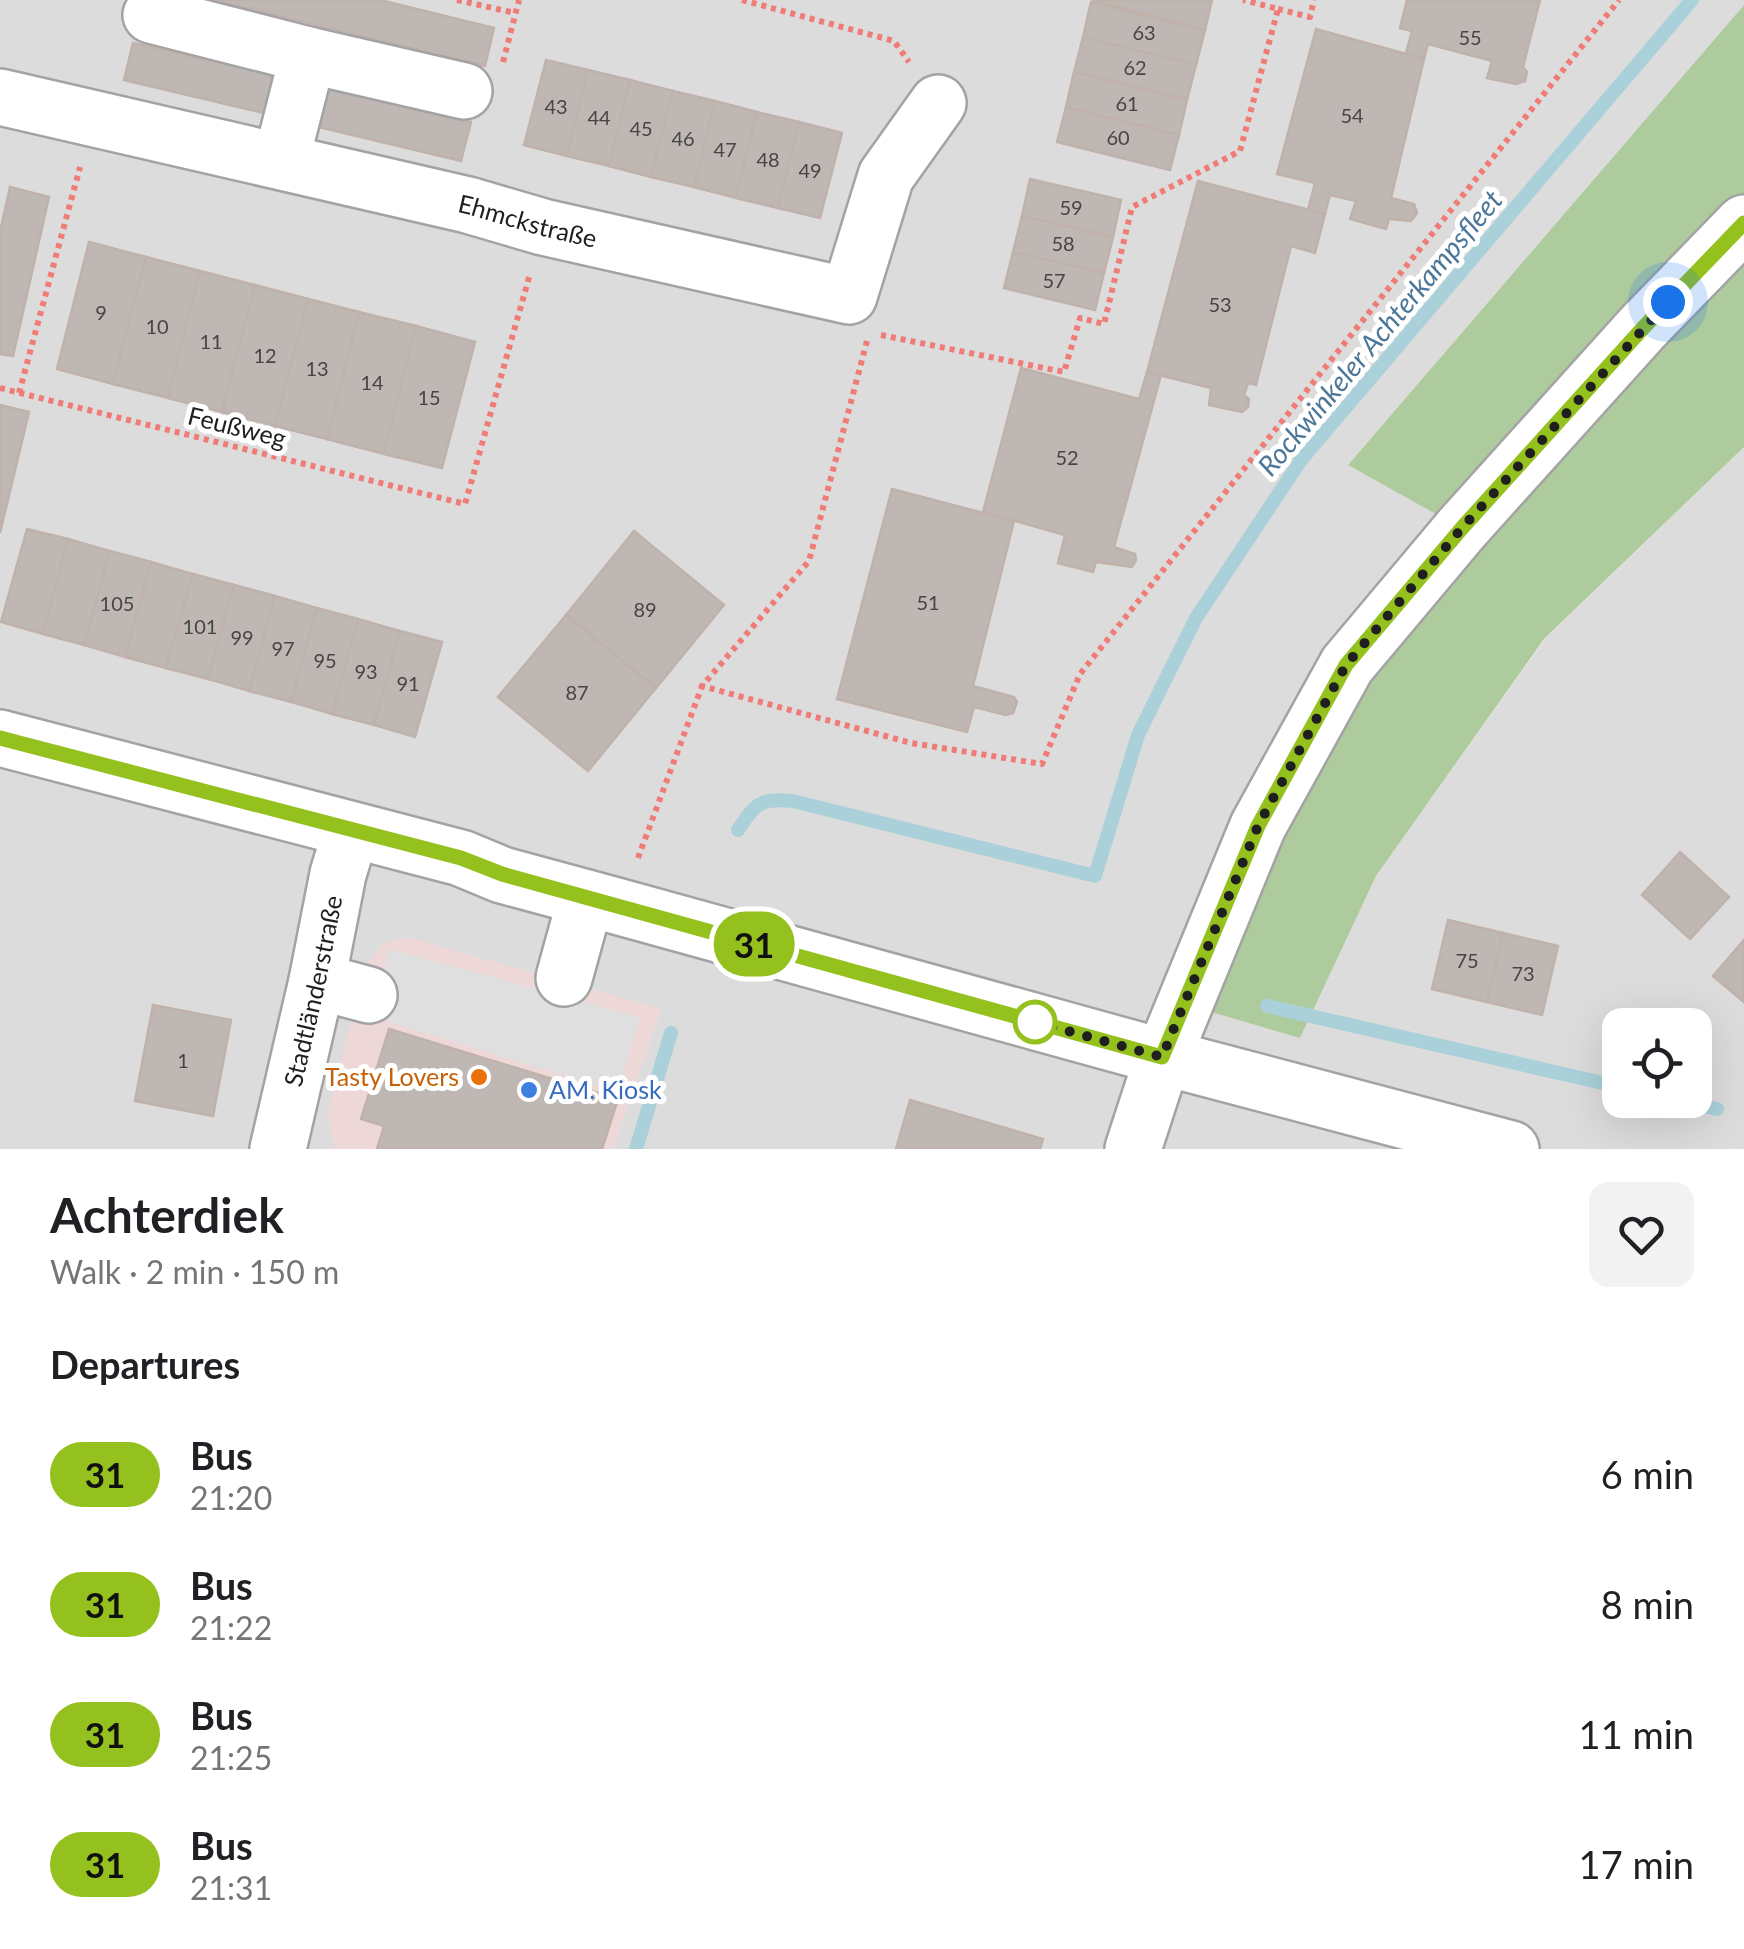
<!DOCTYPE html>
<meta charset="utf-8">
<style>
body{margin:0;font-family:Lato,sans-serif;background:#f2f2f2;color:#202124;height:100vh;display:flex;flex-direction:column;font-size:38px;white-space:nowrap}
*{box-sizing:border-box;margin:0}
p{font-size:32px;color:#757577}
.icon{flex:none;width:55px;height:55px;fill:none;stroke:currentColor;stroke-width:2;stroke-linecap:round;stroke-linejoin:round}
.map{position:relative;height:1149px;overflow:hidden}
.sheet{display:flex;flex-direction:column;background:#fff;flex:1}
.sheet>*{flex:none}
.badge{padding:0 20px;border-radius:32px;font-size:35px;line-height:65px}
.controls{position:absolute;left:1602px;top:1008px;display:grid;gap:20px}
.controls a{display:grid;place-items:center;width:110px;height:110px;border-radius:20px;background:#fff;box-shadow:0 10px 40px #0002;font-size:50px}
.you{position:absolute;width:50px;height:50px;margin:-25px;border:8px solid #fff;border-radius:50%;background:#1a73e8;box-shadow:0 0 0 15px #1a73e833}
.map>.badge{position:absolute;translate:-50% -50%;box-shadow:0 0 0 5px #fff}
h2{padding:0 50px;font-size:38px;line-height:90px}
.round{display:grid;place-items:center;flex:none;width:105px;height:105px;border-radius:20px;background:#f2f2f2}
.headline{display:flex;align-items:center;justify-content:space-between;height:170px;padding:0 50px}
h1{font-size:48px;font-weight:700;line-height:75px}
ul{padding:0;list-style:none}
li{display:flex;align-items:center;gap:30px;height:130px;padding:0 50px}
li div{flex:1}
li b{display:block;font-size:38px}
li em{font-style:normal}
li .badge{min-width:110px;font-weight:700;text-align:center}
.map>svg:first-child{display:block}
.residential{fill:#dddcdc;fill-rule:evenodd}
.commercial{fill:#eed7d7}
.forest{fill:#aecb9e}
.parking{fill:#dfdfdf}
.lines{fill:none;stroke-linecap:round;stroke-linejoin:round}
.stream{stroke:#aad1d9;stroke-width:14}
.building{fill:#bfb7b3;stroke:#c0b2aa;stroke-width:2.5}
.minor-casing{stroke:#a3a3a3;stroke-width:60}
.path{stroke:#ef7c77;stroke-width:6;stroke-dasharray:5 5;stroke-linecap:butt}
.minor{stroke:#fff;stroke-width:55}
.line-casing{stroke:#fff;stroke-width:22}
.line{stroke:#95c11f;stroke-width:15}
.walk{stroke:#1f1f1f;stroke-width:10;stroke-dasharray:0 18}
.stop-dot{fill:#fff;stroke:#95c11f;stroke-width:5}
.food-dot{fill:#e8710a;stroke:#fff;stroke-width:4}
.shop-dot{fill:#3f7fe0;stroke:#fff;stroke-width:4}
.labels{text-anchor:middle;stroke-width:10;stroke-linejoin:round;paint-order:stroke}
.number-label{font-size:20px;fill:#474544}
.street-label{font-size:25px;fill:#1f1f1f;stroke:#fff}
.food-label{font-size:25px;fill:#c56008;stroke:#fff;text-anchor:end}
.shop-label{font-size:25px;fill:#366cbe;stroke:#fff;text-anchor:start}
.water-label{font-size:28px;font-style:italic;fill:#4c7799;stroke:#fff}
</style>
<div class="map">
<svg width="1744" height="1149" viewBox="0 0 1744 1149">
<rect width="100%" height="100%" fill="#efece6"/>
<path class="residential" d="M0 0H1744V5L1348 465 1441 517 1300 1038 1376 876 1545 639 1744 447V1149H613L661 1009 335 1145 334 1149H0ZM1620 1025H1695V1100H1620Z"/>
<polygon class="commercial" points="407,937 661,1009 613,1149 334,1149 328,1114 365,965 384,943"/>
<polygon class="forest" points="1744,5 1744,447 1544,639 1376,876 1300,1038 1177,1002 1441,517 1348,465"/>
<polygon class="parking" points="389,949 640,1017 618,1092 373,1017"/>
<g class="lines">
<g class="stream">
<path d="M738 830C756 803 760 798 793 801L1095 876 1138 735 1196 618 1301 460 1692 0"/>
<polyline points="1267,1006 1620,1087"/>
<polyline points="1677,1100 1717,1109"/>
<polyline points="636,1149 671,1033"/>
</g>
</g>
<g class="building">
<polygon points="214,0 380,0 494,28 485,66"/>
<polygon points="1092,0 1212,0 1205,30"/>
<polygon points="1407,0 1540,0 1523,67 1527,72 1525,81 1516,84 1487,78 1492,61 1428,44 1424,59 1406,53 1412,31 1400,28"/>
<polygon points="1091,2 1205,30 1196,65 1083,37"/>
<polygon points="1316,29 1424,59 1391,198 1414,204 1417,213 1411,221 1389,219 1386,229 1350,219 1356,201 1330,195 1325,214 1308,210 1315,183 1277,174"/>
<polygon points="1083,37 1196,65 1187,100 1074,72"/>
<polygon points="133,43 277,76 268,114 124,80"/>
<polygon points="546,60 588,70 567,156 524,145"/>
<polygon points="588,70 630,80 609,166 567,156"/>
<polygon points="1074,72 1187,100 1179,135 1066,107"/>
<polygon points="630,80 673,91 651,177 609,166"/>
<polygon points="329,88 471,122 461,161 319,127"/>
<polygon points="673,91 715,101 694,187 651,177"/>
<polygon points="715,101 757,112 736,198 694,187"/>
<polygon points="1066,107 1179,135 1170,170 1057,142"/>
<polygon points="757,112 799,122 778,208 736,198"/>
<polygon points="799,122 842,133 820,218 778,208"/>
<polygon points="1030,179 1121,200 1113,237 1022,216"/>
<polygon points="1198,181 1325,214 1315,253 1291,246 1256,385 1248,383 1244,395 1249,399 1248,407 1242,412 1209,405 1211,388 1147,372"/>
<polygon points="10,187 49,197 13,356 0,354 0,232"/>
<polygon points="1022,216 1113,237 1104,273 1013,252"/>
<polygon points="89,242 146,257 113,384 57,369"/>
<polygon points="1013,252 1104,273 1095,310 1004,288"/>
<polygon points="146,257 200,271 168,398 113,384"/>
<polygon points="200,271 255,285 222,412 168,398"/>
<polygon points="255,285 308,299 275,426 222,412"/>
<polygon points="308,299 359,312 327,439 275,426"/>
<polygon points="359,312 416,326 384,454 327,439"/>
<polygon points="416,326 475,342 442,468 384,454"/>
<polygon points="1021,368 1139,399 1147,372 1161,375 1114,547 1135,554 1136,560 1132,567 1096,562 1093,572 1058,563 1065,535 983,512"/>
<polygon points="0,405 29,412 0,533"/>
<polygon points="892,489 1014,521 973,686 1014,697 1017,702 1013,713 1006,715 974,707 967,732 837,699"/>
<polygon points="27,529 68,539 43,634 1,622"/>
<polygon points="634,531 724,605 656,688 566,615"/>
<polygon points="68,539 110,551 84,645 43,634"/>
<polygon points="110,551 151,562 125,657 84,645"/>
<polygon points="151,562 193,574 166,668 125,657"/>
<polygon points="193,574 234,585 208,679 166,668"/>
<polygon points="234,585 275,596 249,691 208,679"/>
<polygon points="275,596 317,608 291,702 249,691"/>
<polygon points="317,608 358,619 332,714 291,702"/>
<polygon points="566,615 656,688 588,771 498,697"/>
<polygon points="358,619 400,631 374,725 332,714"/>
<polygon points="400,631 442,642 415,737 374,725"/>
<polygon points="1680,852 1729,897 1690,939 1642,895"/>
<polygon points="1448,920 1503,933 1487,1002 1432,989"/>
<polygon points="1503,933 1558,946 1542,1015 1487,1002"/>
<polygon points="1744,940 1744,1002 1713,976"/>
<polygon points="153,1005 231,1020 213,1116 135,1101"/>
<polygon points="389,1029 618,1099 602,1149 377,1149 384,1126 361,1119"/>
<polygon points="910,1100 1043,1139 1040,1149 896,1149"/>
</g>
<g class="lines">
<defs>
<g id="minor">
<polyline points="151,15 308,55 281,161"/>
<polyline points="308,55 464,91"/>
<path id="s1" d="M0 97 468 205 543 227 849 296 886 176 938 103"/>
<polyline points="0,738 461,858 502,875 620,907 1163,1057 1511,1149"/>
<polyline points="564,978 586,898"/>
<polyline points="317,981 369,995"/>
<path id="s2" d="M278 1149 317 981 338 874 351 831"/>
<polyline points="1133,1149 1163,1057 1258,826 1347,665 1462,528 1643,327 1744,223"/>
</g>
</defs>
<use href="#minor" class="minor-casing"/>
<g class="path">
<polyline points="457,0 515,13"/>
<polyline points="742,0 894,41 909,62"/>
<polyline points="1278,9 1310,17 1314,0"/>
<polyline points="503,62 519,0"/>
<polyline points="881,335 1064,372 1080,318 1104,324 1132,207 1240,151 1278,9 1243,0"/>
<polyline points="867,341 809,561 702,686 911,743 1042,764 1080,674 1619,0"/>
<polyline points="0,388 465,504 530,274"/>
<polyline points="19,393 80,167"/>
<polyline points="638,858 702,686"/>
</g>
<use href="#minor" class="minor"/>
</g>
<g class="lines">
<defs>
<polyline id="line" points="0,738 461,858 502,874 1162,1057 1258,826 1346,665 1462,528 1643,328 1744,223"/>
</defs>
<use href="#line" class="line-casing"/>
<use href="#line" class="line"/>
<polyline class="walk" points="1035,1022 1162,1057 1258,826 1346,665 1462,528 1668,302"/>
</g>
<circle class="stop-dot" cx="1035" cy="1022" r="20"/>
<circle class="food-dot" cx="479" cy="1077" r="10"/>
<circle class="shop-dot" cx="529" cy="1090" r="10"/>
<g class="labels">
<g class="number-label">
<text x="1144" y="40">63</text>
<text x="1470" y="45">55</text>
<text x="1135" y="75">62</text>
<text x="1127" y="111">61</text>
<text x="556" y="114">43</text>
<text x="1352" y="123">54</text>
<text x="599" y="125">44</text>
<text x="641" y="136">45</text>
<text x="1118" y="145">60</text>
<text x="683" y="146">46</text>
<text x="725" y="157">47</text>
<text x="768" y="167">48</text>
<text x="810" y="178">49</text>
<text x="1071" y="215">59</text>
<text x="1063" y="251">58</text>
<text x="1054" y="288">57</text>
<text x="1220" y="312">53</text>
<text x="101" y="320">9</text>
<text x="157" y="334">10</text>
<text x="211" y="349">11</text>
<text x="265" y="363">12</text>
<text x="317" y="376">13</text>
<text x="372" y="390">14</text>
<text x="429" y="405">15</text>
<text x="1067" y="465">52</text>
<text x="928" y="610">51</text>
<text x="117" y="611">105</text>
<text x="645" y="617">89</text>
<text x="200" y="634">101</text>
<text x="242" y="645">99</text>
<text x="283" y="656">97</text>
<text x="325" y="668">95</text>
<text x="366" y="679">93</text>
<text x="408" y="691">91</text>
<text x="577" y="700">87</text>
<text x="1467" y="968">75</text>
<text x="1523" y="981">73</text>
<text x="183" y="1068">1</text>
</g>
<g class="street-label">
<text dy="9" stroke="none"><textPath href="#s1" startOffset="542">Ehmckstraße</textPath></text>
<text transform="translate(237 427) rotate(14)" y="9">Feußweg</text>
<text dy="9" stroke="none"><textPath href="#s2" startOffset="162">Stadtländerstraße</textPath></text>
</g>
<g class="food-label">
<text x="459" y="1086">Tasty Lovers</text>
</g>
<g class="shop-label">
<text x="549" y="1099">AM. Kiosk</text>
</g>
<g class="water-label">
<text transform="translate(1380 333) rotate(-50)" y="10">Rockwinkeler Achterkampsfleet</text>
</g>
</g>
</svg>
<div class="controls">
<a><svg class="icon" aria-label="locate" viewBox="0 0 24 24"><circle cx="12" cy="12" r="6"/><path d="M12 2v4M12 18v4M2 12h4M18 12h4"/></svg></a>
</div>
<div class="you" style="left:1668px;top:302px"></div>
<b class="badge" style="left:754px;top:944px;background:#95c11f;color:#111">31</b>
</div>
<section class="sheet">
<div class="headline"><div><h1>Achterdiek</h1><p>Walk · 2 min · 150 m</p></div><a class="round"><svg class="icon" aria-label="heart" viewBox="0 0 24 24"><path d="M12 20l-8-8c-3-5 5-10 8-4 3-6 11-1 8 4z"/></svg></a></div>
<h2>Departures</h2>
<ul>
<li><span class="badge" style="background:#95c11f;color:#111">31</span><div><b>Bus</b><p>21:20</p></div><em>6 min</em></li>
<li><span class="badge" style="background:#95c11f;color:#111">31</span><div><b>Bus</b><p>21:22</p></div><em>8 min</em></li>
<li><span class="badge" style="background:#95c11f;color:#111">31</span><div><b>Bus</b><p>21:25</p></div><em>11 min</em></li>
<li><span class="badge" style="background:#95c11f;color:#111">31</span><div><b>Bus</b><p>21:31</p></div><em>17 min</em></li>
</ul>
</section>
